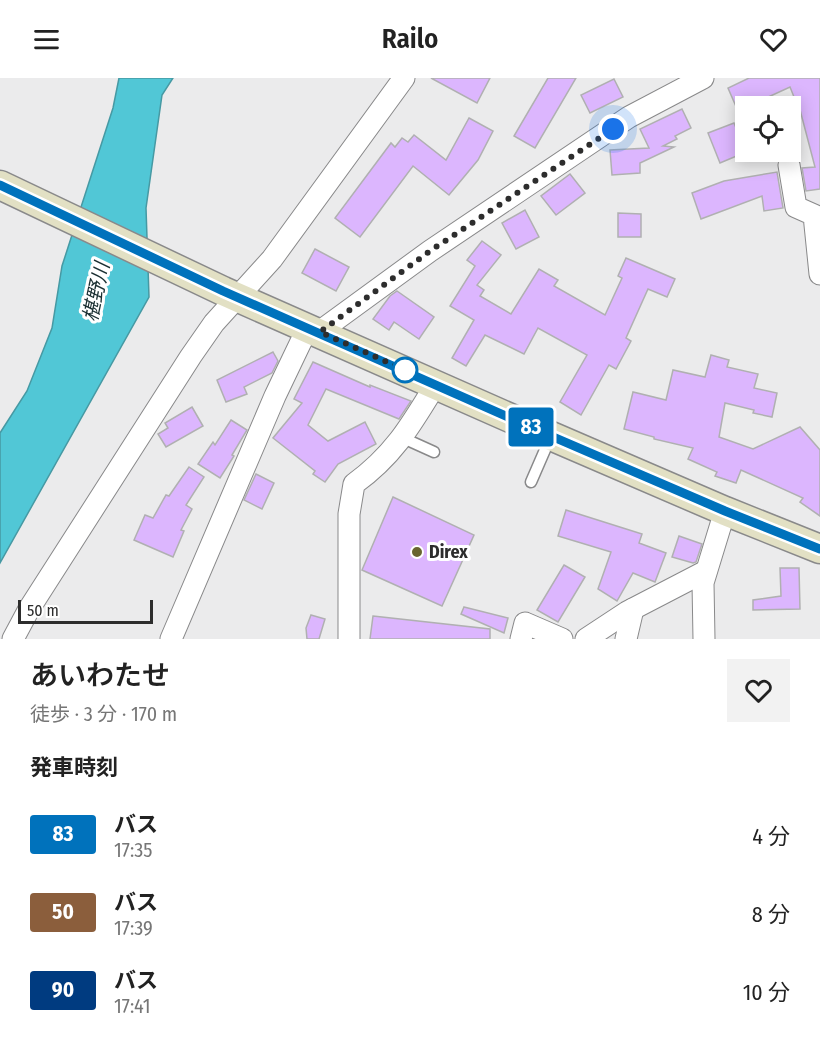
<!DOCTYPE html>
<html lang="ja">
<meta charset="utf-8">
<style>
body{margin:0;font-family:"Fira Sans Condensed","Noto Sans JP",sans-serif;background:#f2f2f2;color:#222;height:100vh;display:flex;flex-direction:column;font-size:22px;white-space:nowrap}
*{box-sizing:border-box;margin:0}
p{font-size:20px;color:#767676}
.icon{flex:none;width:33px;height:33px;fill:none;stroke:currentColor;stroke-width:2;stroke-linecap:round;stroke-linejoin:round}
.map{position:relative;height:561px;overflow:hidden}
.side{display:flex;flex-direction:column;background:#fff;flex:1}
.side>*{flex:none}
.badge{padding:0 12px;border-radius:4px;font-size:21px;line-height:39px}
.controls{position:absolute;left:735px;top:18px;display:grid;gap:12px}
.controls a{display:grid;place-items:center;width:66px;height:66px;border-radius:0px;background:#fff;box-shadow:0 3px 15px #0003;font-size:30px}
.scale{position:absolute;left:18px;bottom:15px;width:135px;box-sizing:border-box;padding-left:6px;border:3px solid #2d2d2d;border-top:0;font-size:16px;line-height:21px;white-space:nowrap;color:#2d2d2d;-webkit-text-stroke:4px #fff;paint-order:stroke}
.you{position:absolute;width:30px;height:30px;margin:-15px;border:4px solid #fff;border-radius:50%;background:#1a73e8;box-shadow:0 0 0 9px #1a73e833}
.map>.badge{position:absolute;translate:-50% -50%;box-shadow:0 0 0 3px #fff}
h2{padding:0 30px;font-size:22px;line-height:54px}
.round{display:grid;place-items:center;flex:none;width:63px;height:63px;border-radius:0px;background:#f2f2f2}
.summary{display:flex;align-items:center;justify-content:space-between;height:102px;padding:0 30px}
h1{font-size:28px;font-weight:600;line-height:45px}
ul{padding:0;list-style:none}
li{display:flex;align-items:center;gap:18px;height:78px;padding:0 30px}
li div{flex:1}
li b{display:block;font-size:22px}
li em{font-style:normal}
li .badge{min-width:66px;font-weight:700;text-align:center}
header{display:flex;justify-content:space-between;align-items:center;height:78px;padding:0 30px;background:#fff;font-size:27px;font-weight:600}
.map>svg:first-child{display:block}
.water{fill:#51c7d6;stroke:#4699a3;stroke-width:1.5}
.building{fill:#dcb6fe;stroke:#b0b0b1;stroke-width:1.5}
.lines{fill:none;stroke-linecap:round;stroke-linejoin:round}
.service-casing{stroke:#89898a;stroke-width:13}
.minor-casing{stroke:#89898a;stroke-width:23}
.secondary-casing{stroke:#89898a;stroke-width:31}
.service{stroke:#fff;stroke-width:10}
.minor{stroke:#fff;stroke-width:21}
.secondary{stroke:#e2e0c4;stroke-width:28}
.line-casing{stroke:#fff;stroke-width:14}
.line{stroke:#0072bc;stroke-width:9}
.walk{stroke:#2d2d2d;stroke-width:6;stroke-dasharray:0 10.8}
.stop-dot{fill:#fff;stroke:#0072bc;stroke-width:3}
.poi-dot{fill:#686430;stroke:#fff;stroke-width:2}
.labels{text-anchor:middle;stroke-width:6;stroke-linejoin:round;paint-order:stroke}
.poi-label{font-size:18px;font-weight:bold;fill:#2d2d2d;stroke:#fff;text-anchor:start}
.water-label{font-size:20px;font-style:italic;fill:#1a2f32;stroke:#fff}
</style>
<header><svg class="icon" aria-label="menu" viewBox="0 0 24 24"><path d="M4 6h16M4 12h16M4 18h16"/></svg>Railo<svg class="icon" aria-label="heart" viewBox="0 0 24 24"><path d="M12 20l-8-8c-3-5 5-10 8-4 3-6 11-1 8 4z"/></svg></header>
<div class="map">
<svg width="820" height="561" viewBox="0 0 820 561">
<rect width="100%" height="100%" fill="#ebebec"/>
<polygon class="water" points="119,0 173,0 162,17 146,130 149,219 0,485 0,355 27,313 52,250 62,188 113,30"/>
<g class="building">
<polygon points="431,0 490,0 477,25"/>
<polygon points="548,0 576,0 535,70 514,58"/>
<polygon points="749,0 820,0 820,111 806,113 802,90 815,89 799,28 798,29 790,9 738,33 728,10"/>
<polygon points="614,1 623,19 590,35 581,17"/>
<polygon points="682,31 691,50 675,58 677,61 663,68 674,69 640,85 640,95 612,97 610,72 649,70 640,51"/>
<polygon points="469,40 493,53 478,82 449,117 413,88 360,159 335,140 391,65 395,69 402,60 408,64 414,57 446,82"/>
<polygon points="734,45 746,74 720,85 708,55"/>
<polygon points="777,94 783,130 764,133 762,118 701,141 692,115 724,103"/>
<polygon points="570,96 585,115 556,137 541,118"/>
<polygon points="525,132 539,159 516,171 502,145"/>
<polygon points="618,135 641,136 641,159 618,159"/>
<polygon points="482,163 501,177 477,207 484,212 480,218 511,236 539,191 558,202 554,208 605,237 622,200 618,198 626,180 675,201 667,219 648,211 626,260 631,263 616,291 609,287 581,337 560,324 587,277 538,250 524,276 485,257 466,288 452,280 474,242 450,228 475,188 467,182"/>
<polygon points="315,171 349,189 336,213 302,195"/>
<polygon points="397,213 434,239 419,261 394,244 389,252 373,241 390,218"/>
<polygon points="273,274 278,283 272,295 244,309 247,316 226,324 217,302"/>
<polygon points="711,277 729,282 727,289 758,296 754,310 777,315 772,339 753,335 754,332 725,325 719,359 753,371 800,349 820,372 820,438 800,424 803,420 741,392 736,405 715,398 717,394 688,381 693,370 654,361 654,359 624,351 633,314 666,322 673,292 705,299"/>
<polygon points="313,284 370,309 370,307 411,323 399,341 326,311 308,347 328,363 365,344 376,366 338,386 325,404 313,396 315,393 273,360 302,325 294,321"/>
<polygon points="192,329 203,348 166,369 158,356 168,350 165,345"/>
<polygon points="231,342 247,352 232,377 234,378 220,400 198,386 213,364 215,367"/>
<polygon points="189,389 204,399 186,427 192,431 181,452 184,453 173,479 134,462 145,437 153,440 166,417 169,418"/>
<polygon points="256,396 274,405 262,431 244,422"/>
<polygon points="393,419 474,457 442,528 362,492"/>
<polygon points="566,432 642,456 639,465 666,475 655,504 633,495 617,523 598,511 611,474 558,458"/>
<polygon points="679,458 702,466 696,484 693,485 672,479"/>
<polygon points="564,487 585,499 558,544 537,532"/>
<polygon points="780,490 799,490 800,531 753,532 753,522 781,518"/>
<polygon points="464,529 508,540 504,555 461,536"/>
<polygon points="311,537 325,541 319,561 307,561 306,550"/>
<polygon points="373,538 490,551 490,561 370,561"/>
</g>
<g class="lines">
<defs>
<g id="service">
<polyline points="403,360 434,374"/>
<polyline points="531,404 551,358"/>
</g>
<g id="minor">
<polyline points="789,87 796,129 814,137 820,196"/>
<polyline points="319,254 430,173 629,39 703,0"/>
<polyline points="13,561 29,531 191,278 214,245 272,181 404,0"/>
<polyline points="171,561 275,318 308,249"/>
<path d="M349 561V436L354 406C394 377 411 347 436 306"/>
<polyline points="521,561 525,545 562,561"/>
<polyline points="586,561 627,534 706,493"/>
<polyline points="626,561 633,531"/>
<polyline points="704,561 703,505 725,433"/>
</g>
<polyline id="secondary" points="0,107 223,213 551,358 725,433 820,471"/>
</defs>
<use href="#service" class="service-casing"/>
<use href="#minor" class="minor-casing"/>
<use href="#secondary" class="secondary-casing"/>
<use href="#service" class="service"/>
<use href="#minor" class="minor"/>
<use href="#secondary" class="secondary"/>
</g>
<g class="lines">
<defs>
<polyline id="line" points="0,107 223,213 551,358 725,433 820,471"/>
</defs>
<use href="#line" class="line-casing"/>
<use href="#line" class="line"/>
<polyline class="walk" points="405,292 320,254 430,173 613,51"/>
</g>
<circle class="stop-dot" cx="405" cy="292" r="12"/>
<circle class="poi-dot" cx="417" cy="474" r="6"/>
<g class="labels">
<g class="poi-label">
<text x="429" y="480">Direx</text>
</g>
<g class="water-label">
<text transform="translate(96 214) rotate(-78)" y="7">椹野川</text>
</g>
</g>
</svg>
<div class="controls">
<a><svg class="icon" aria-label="locate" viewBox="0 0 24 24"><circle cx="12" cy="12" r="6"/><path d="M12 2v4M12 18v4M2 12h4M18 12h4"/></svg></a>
</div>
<div class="scale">50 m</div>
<div class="you" style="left:613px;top:51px"></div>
<b class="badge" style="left:531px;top:349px;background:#0072bc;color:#fff">83</b>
</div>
<section class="side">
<div class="summary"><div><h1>あいわたせ</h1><p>徒歩 · 3 分 · 170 m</p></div><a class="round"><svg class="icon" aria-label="heart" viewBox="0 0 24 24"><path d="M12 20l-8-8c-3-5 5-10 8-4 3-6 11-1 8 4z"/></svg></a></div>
<h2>発車時刻</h2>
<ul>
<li><span class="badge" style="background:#0072bc;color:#fff">83</span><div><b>バス</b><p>17:35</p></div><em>4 分</em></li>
<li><span class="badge" style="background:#8b5e3c;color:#fff">50</span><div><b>バス</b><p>17:39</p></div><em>8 分</em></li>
<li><span class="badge" style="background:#003b80;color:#fff">90</span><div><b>バス</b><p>17:41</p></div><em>10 分</em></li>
</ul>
</section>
